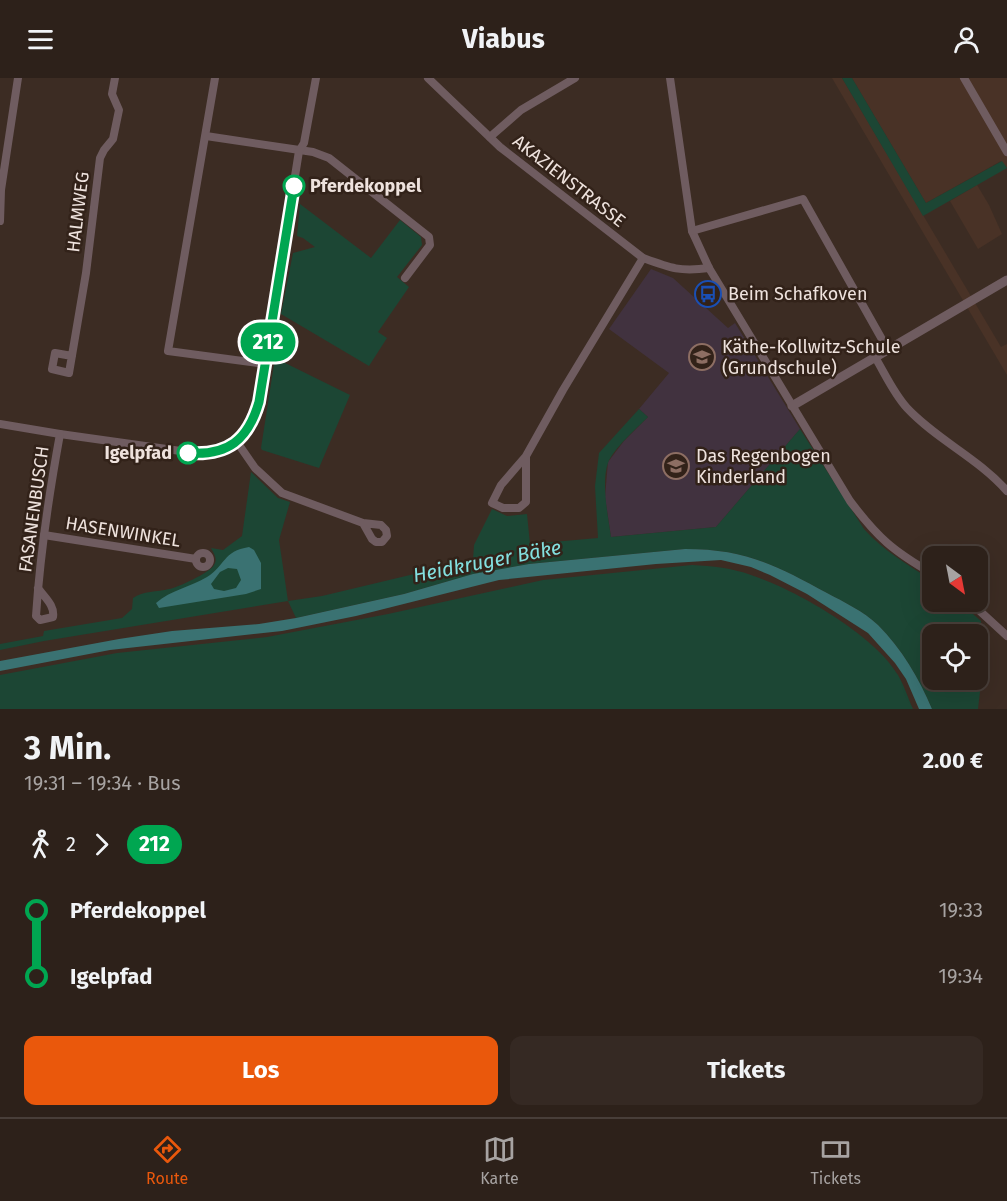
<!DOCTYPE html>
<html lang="de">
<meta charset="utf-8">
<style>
body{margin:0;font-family:"Fira Sans",sans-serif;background:#352923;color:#f1f3f6;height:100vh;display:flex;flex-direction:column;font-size:22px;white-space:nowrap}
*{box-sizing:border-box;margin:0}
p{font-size:20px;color:#a7a3a2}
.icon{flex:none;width:33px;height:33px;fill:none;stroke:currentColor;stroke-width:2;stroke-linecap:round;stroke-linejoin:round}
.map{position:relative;height:631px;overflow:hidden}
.drawer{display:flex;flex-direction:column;background:#2d211a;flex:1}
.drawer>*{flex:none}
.badge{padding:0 12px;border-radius:20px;font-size:21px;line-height:39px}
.needle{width:39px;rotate:148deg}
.controls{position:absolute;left:922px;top:468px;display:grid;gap:12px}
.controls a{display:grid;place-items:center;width:66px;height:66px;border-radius:12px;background:#2d211a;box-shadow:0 6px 24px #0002,0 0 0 2px #483e39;font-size:30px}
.map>.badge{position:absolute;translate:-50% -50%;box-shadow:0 0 0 3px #fff}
.legs{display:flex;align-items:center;gap:9px;height:66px;padding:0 24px;font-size:20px}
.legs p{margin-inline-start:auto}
.head{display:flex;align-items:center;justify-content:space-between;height:102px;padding:0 24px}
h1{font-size:33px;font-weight:700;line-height:45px}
.button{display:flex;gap:12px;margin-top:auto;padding:12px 24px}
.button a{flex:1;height:69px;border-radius:12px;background:#ea580c;color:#fff;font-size:24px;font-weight:700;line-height:69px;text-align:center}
.button a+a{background:#352923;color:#f1f3f6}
ul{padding:0 24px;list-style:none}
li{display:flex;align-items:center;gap:21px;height:66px;font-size:22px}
li i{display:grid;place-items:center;width:9px;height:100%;margin:0 8px;background:currentColor}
li i::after{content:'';width:15px;height:15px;margin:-8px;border:4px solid;border-radius:50%;background:#2d211a}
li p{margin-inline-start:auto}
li:first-child i{background:linear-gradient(#0000 50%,currentColor 0)}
li:last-child i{background:linear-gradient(currentColor 50%,#0000 0)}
header{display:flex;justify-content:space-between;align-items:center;height:78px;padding:0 24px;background:#2d211a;font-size:27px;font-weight:700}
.tab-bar{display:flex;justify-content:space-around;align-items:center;height:84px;border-top:2px solid #483e39;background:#2d211a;font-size:16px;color:#a7a3a2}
.tab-bar a{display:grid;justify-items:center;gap:3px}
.tab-bar .current{color:#ea580c}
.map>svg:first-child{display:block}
.built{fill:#493226}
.education{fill:#41323f}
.green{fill:#1c4634;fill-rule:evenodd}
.water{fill:#3a7272;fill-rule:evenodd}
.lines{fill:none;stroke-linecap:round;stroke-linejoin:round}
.minor{stroke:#6f5c60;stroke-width:8}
.tertiary{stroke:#6f5c60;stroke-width:9}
.line-1-casing{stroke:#fff;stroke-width:14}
.line-1{stroke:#00a651;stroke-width:9}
.stop-1-dot{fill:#fff;stroke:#00a651;stroke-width:3}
.labels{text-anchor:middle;stroke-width:5;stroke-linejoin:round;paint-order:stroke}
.street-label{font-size:18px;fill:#eee2dd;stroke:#322219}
.stop-label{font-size:18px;font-weight:bold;fill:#eee2dd;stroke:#322219;text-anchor:start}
.poi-label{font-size:18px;fill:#eee2dd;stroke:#322219;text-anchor:start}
.water-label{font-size:20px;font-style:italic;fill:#83e0e0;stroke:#322219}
</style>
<header><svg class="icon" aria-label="menu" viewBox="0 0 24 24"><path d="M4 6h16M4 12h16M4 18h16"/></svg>Viabus<svg class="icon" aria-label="person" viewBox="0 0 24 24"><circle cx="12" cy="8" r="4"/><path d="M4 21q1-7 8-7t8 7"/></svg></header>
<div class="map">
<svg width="1007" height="631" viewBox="0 0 1007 631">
<rect width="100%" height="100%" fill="#3c2c23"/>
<g class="built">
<polygon points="832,0 842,0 1001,269 1007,266 1007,297"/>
<polygon points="852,0 1007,0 1007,90 1001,83 926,125"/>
<polygon points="977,107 989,127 1002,156 978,171 950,123"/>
</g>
<polygon class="education" points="651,191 673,200 728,250 735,245 800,351 716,449 611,459 605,419 608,384 624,363 648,339 639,331 669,295 609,251"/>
<g class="green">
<polygon points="842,0 852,0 926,125 1002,83 1007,90 923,138"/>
<polygon points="300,126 371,180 400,142 421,159 422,167 397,199 409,209 378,254 387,260 369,288 281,236 293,175 315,169 303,160 297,158"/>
<polygon points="275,280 350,317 319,390 262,372 261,370"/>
<path d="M639 331 648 339C637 350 613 371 608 385 601 404 608 438 611 459L716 449 800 351 864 451C884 473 908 487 933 503V524H959L981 543V548L987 553 978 631H932C919 600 902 571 878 547 863 533 844 524 827 515 776 487 745 471 685 471L529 486 473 496 404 516 296 540 288 523 44 563 0 572V566L43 558 44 553 122 540 132 531 133 520C143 513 157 514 169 511 177 510 211 494 214 487 218 481 214 476 211 470L223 472 242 458 251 394 278 420 290 424 279 462 288 523 322 518 473 482 474 467 492 431 507 438 527 436 530 466 598 460 595 408 599 375ZM933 556H978V602H933Z"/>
<path d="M692 487C713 488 732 490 751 497 795 511 875 557 898 597 904 607 908 620 913 631H0V597L117 575 267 559 388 536 543 502Z"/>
</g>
<g class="water">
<path d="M249 469 254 472 261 485V511L246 516 159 530 156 525C171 512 190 509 207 499 225 488 223 473 249 469ZM228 490 237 491 241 502 236 510 224 513 214 511 211 506 220 494Z"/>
<path d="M685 471C745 471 776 487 827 515 844 524 863 533 878 547 902 571 919 600 932 631H919L906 601 895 585 868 555 807 516 770 497 751 489 721 482 656 486 499 502 356 538 282 553 110 572 0 593V583L119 561 172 553 259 546 296 540 404 516 473 496 529 486Z"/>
</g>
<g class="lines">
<g class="minor">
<polyline points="215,0 168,273 265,286"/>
<path d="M428 0 500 69 643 180C670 190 680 194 709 190"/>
<path d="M670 0 692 153 709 190 850 423C878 460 893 473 933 496"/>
<polyline points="964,0 1007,74"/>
<polyline points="206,58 313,74 329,80 429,159 430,167 405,200"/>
<polyline points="490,59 521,32 575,0"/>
<polyline points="0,143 1,112 18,0"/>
<polyline points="692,153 803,121 888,272"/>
<polyline points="72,278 55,275 52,291 69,295 86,195 100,80 104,72 113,61 119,32 112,16 115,0"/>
<path d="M875 279C885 296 894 316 907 330 937 362 978 380 1007 413"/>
<polyline points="0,346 60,356 202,376 217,373 237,364 244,357 254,342 259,324 299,73 304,65 316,0"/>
<polyline points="237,364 255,390 282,415 363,445 372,461 376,464 382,464 387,458 386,452 381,447 363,445"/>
<polyline points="526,378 501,407 492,425 503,430 519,430 526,424 526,378 563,312 643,180"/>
<polyline points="44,457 196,481"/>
<circle cx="203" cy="482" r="7"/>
<path d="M38 510C44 519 55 527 53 539L40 542 36 538C40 477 49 416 60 356"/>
<polyline points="970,524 1007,558"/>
</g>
<polyline class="tertiary" points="792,328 1007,202"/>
</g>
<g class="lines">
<defs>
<path id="line-1" d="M188 375C228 378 248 362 259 324L294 108"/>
</defs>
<use href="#line-1" class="line-1-casing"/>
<use href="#line-1" class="line-1"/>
</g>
<defs>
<symbol id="bus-ring" viewBox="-11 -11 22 22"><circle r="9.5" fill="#322219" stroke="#1a4fb4" stroke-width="1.5"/><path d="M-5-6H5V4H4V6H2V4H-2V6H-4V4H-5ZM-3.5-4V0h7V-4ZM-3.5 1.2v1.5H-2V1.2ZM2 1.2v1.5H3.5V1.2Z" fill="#1a4fb4"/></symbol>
<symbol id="school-ring" viewBox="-11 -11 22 22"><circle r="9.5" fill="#322219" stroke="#8d6e63" stroke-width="1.5"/><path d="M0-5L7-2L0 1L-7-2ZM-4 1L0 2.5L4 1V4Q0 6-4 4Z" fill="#8d6e63"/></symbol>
</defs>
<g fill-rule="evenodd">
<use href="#bus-ring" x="693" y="201" width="30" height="30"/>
<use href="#school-ring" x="687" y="264" width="30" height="30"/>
<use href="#school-ring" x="661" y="373" width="30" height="30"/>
</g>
<g class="stop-1-dot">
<circle cx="294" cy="108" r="10"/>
<circle cx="188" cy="375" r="10"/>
</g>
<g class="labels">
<g class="street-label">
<text transform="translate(569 103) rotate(38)" y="6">AKAZIENSTRASSE</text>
<text transform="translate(78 134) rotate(-83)" y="6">HALMWEG</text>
<text transform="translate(34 431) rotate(-82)" y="6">FASANENBUSCH</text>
<text transform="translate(123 454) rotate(9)" y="6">HASENWINKEL</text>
</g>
<g class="stop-label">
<text x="310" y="114">Pferdekoppel</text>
<text x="172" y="381" text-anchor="end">Igelpfad</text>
</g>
<g class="poi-label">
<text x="728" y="222">Beim Schafkoven</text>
<text x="722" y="275">Käthe-Kollwitz-Schule<tspan x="722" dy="21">(Grundschule)</tspan></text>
<text x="696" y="384">Das Regenbogen<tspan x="696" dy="21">Kinderland</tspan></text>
</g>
<g class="water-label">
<text transform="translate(487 483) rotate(-11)" y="7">Heidkruger Bäke</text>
</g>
</g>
</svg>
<div class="controls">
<a><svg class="needle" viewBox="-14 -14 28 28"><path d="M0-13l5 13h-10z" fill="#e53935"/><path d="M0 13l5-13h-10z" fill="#a7a3a2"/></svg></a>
<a><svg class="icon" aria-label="locate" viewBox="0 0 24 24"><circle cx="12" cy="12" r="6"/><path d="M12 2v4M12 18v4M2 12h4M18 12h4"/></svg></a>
</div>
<b class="badge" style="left:268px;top:264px;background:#00a651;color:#fff">212</b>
</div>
<section class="drawer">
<div class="head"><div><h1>3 Min.</h1><p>19:31 – 19:34 · Bus</p></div><b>2.00 €</b></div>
<div class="legs"><svg class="icon" aria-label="walk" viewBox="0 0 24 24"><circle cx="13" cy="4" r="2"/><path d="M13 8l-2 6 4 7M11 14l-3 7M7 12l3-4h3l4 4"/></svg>2<svg class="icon" aria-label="forward" viewBox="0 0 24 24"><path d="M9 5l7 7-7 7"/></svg><b class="badge" style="background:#00a651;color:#fff">212</b></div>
<ul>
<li><i style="color:#00a651"></i><b>Pferdekoppel</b><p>19:33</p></li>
<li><i style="color:#00a651"></i><b>Igelpfad</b><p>19:34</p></li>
</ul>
<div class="button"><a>Los</a><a>Tickets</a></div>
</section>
<nav class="tab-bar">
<a class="current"><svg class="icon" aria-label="directions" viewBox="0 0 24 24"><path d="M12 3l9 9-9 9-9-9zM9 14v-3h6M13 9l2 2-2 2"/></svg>Route</a>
<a><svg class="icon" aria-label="map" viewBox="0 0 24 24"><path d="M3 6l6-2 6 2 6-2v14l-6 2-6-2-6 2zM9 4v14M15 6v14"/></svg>Karte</a>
<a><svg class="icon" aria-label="tickets" viewBox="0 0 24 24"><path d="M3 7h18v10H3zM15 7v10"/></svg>Tickets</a>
</nav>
